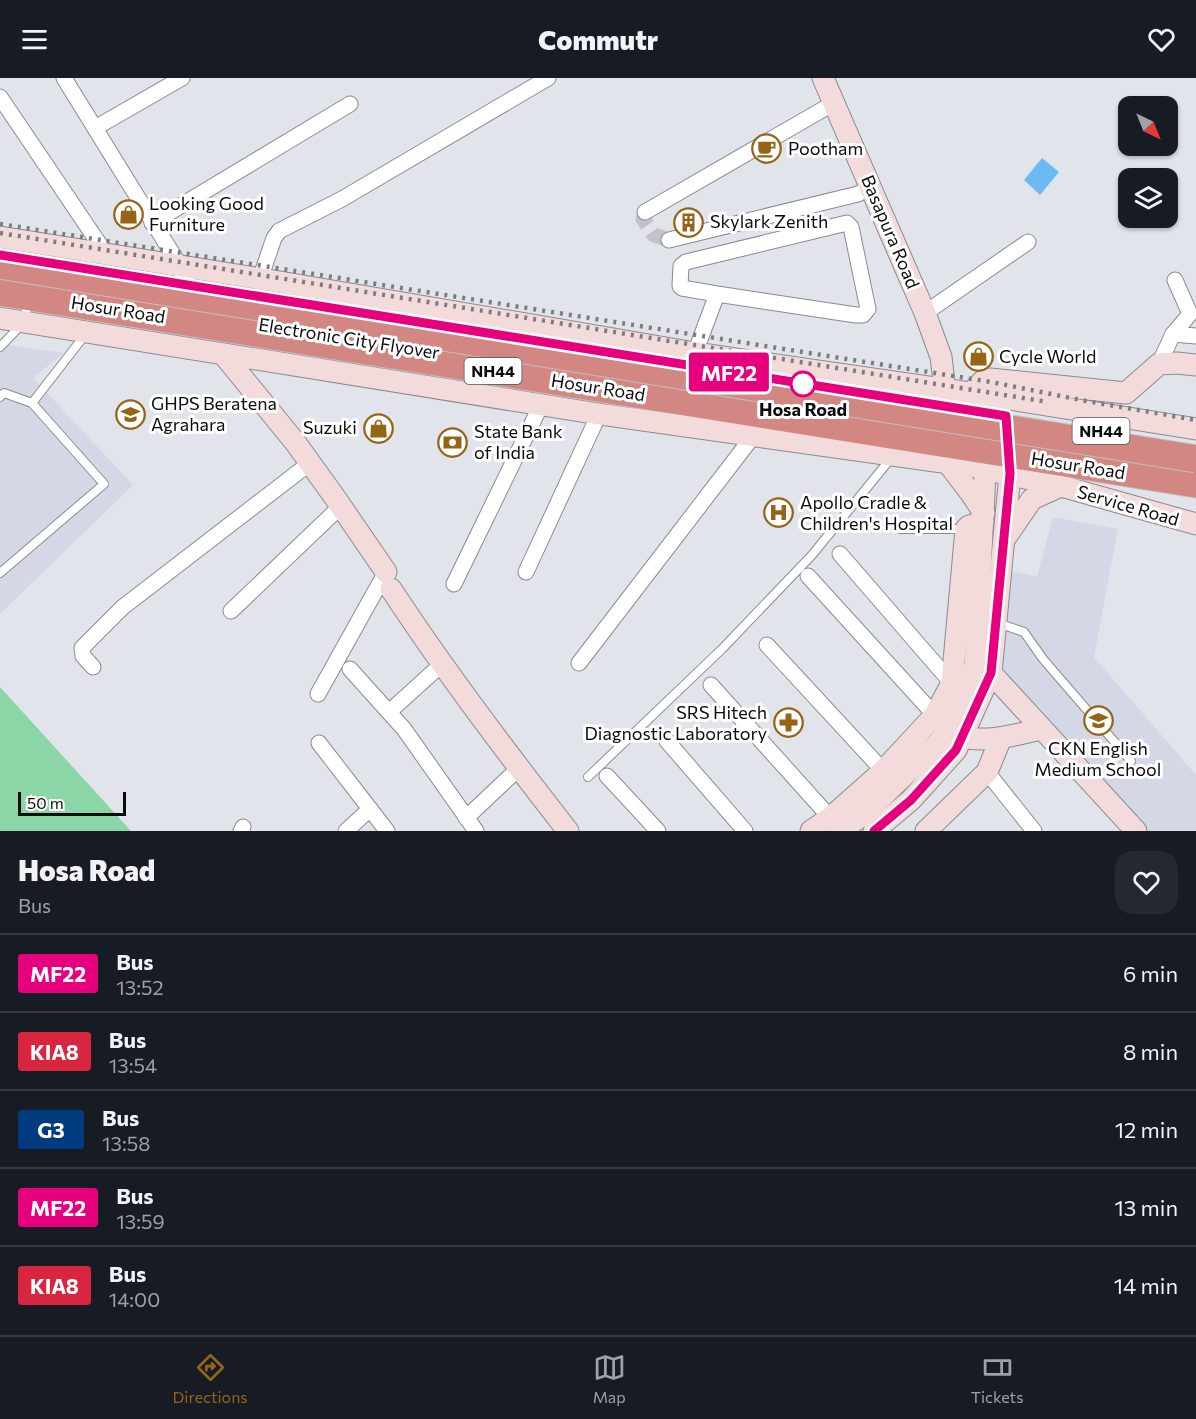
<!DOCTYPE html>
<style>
body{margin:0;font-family:Commissioner,sans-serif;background:#242831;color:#f1f3f6;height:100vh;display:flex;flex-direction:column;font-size:22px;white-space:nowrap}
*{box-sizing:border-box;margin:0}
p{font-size:20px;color:#9ea1a6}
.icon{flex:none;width:33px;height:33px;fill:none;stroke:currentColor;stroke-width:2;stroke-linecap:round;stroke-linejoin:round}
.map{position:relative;height:753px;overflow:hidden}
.panel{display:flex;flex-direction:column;background:#171b24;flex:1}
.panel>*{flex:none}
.badge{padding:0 12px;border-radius:4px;font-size:21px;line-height:39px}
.needle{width:39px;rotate:137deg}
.buttons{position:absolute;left:1118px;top:18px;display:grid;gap:12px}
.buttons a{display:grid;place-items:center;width:60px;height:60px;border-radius:12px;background:#171b24;box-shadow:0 2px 4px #0004;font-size:30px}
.scale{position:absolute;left:18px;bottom:15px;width:108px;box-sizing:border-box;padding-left:6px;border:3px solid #0b0b0d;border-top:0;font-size:16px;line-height:21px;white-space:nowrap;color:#0b0b0d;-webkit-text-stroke:4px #fff;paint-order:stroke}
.map>.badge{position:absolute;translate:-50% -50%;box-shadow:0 0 0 3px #fff}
.round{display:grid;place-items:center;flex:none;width:63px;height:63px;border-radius:18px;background:#242831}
.headline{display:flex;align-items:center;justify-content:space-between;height:102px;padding:0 18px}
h1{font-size:28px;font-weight:800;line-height:45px}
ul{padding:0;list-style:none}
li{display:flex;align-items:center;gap:18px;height:78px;padding:0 18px;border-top:2px solid #363941}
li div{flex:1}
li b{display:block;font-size:22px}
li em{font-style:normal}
li .badge{min-width:66px;font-weight:700;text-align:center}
header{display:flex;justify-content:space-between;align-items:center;height:78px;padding:0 18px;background:#171b24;font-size:27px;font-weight:800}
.menu{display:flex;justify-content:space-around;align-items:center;height:84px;border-top:2px solid #363941;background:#171b24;font-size:16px;color:#9ea1a6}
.menu a{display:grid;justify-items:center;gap:3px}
.menu .on{color:#966417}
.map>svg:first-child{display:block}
.built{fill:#d4d8e6}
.green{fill:#8ad6a7}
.water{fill:#6cbaf3}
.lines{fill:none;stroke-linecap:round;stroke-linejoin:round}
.street-tunnel{stroke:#c2c3ca;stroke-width:15;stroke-dasharray:15 8;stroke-linecap:butt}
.lane-casing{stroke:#8a8b91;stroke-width:10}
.street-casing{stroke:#8a8b91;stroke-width:17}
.secondary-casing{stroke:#8a8b91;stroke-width:23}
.highway-casing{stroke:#c0c0c0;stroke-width:29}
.lane{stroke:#fff;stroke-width:8}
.street{stroke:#fff;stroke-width:15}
.secondary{stroke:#f2dbda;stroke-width:21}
.highway{stroke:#d28782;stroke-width:27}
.rail{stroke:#7c7d82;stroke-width:4.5;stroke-dasharray:3 6;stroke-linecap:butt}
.highway-bridge-casing{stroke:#c0c0c0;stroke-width:29;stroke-linecap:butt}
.highway-bridge{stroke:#d28782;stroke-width:27}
.line-casing{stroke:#fff;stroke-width:14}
.line{stroke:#e6007e;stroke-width:9}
.stop-dot{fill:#fff;stroke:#e6007e;stroke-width:3}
.labels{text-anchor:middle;stroke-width:6;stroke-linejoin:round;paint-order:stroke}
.shield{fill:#fff;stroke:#545456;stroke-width:1.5}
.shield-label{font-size:16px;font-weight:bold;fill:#0b0b0d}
.poi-label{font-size:18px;fill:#0b0b0d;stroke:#fff;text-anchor:start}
.street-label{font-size:18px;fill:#0b0b0d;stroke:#fff}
.stop-label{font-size:18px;font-weight:bold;fill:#0b0b0d;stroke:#fff}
</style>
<header><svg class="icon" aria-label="menu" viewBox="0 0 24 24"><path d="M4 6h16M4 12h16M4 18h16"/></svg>Commutr<svg class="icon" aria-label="heart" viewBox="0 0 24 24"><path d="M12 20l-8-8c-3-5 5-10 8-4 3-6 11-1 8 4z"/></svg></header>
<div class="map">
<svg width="1196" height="753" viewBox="0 0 1196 753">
<rect width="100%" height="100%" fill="#e2e4eb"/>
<g class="built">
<polygon points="0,266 64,275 33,300 133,407 0,536"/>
<polygon points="1053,439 1118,451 1094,579 1196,697 1196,753 1149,753 996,588 1012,493 1037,499"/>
</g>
<polygon class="green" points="0,609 131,753 0,753"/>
<polygon class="water" points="1042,80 1059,94 1040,117 1024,102"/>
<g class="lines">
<polyline class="street-tunnel" points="645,134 643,141 654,157 669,162"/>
<defs>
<g id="lane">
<polyline points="0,269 24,244 28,222"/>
<polyline points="0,319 4,315 32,325 104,406 0,495"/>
<polyline points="32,325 85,257"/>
<polyline points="900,451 964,451"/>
<polyline points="998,545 1024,554 1043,581 1131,683"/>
<polyline points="588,699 722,571 812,477 892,379"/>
</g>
<g id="street">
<polyline points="64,0 180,188 188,207"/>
<polyline points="0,19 106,176"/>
<polyline points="95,50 182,0"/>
<polyline points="645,134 834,25"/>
<polyline points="152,145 350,26"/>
<polyline points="669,162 858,116 871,109"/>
<polyline points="260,201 274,160 279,153 342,121 548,0"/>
<polyline points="925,235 1028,164"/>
<polyline points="1173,256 1196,258"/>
<polyline points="695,275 717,216 682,210 680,208 681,188 686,184 847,145 851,149 868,231 863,237 856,237 717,216"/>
<polyline points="1159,286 1173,256 1190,236 1175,202"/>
<polyline points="840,476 956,610"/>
<polyline points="526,494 599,336"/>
<polyline points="808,498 941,644"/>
<polyline points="454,506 541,327"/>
<polyline points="231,533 341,428"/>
<polyline points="767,567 889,699"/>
<polyline points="579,585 754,357"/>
<polyline points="93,589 83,578 82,570 123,529 310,385"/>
<polyline points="350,591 404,651 476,753"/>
<polyline points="711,607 836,746"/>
<polyline points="318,616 386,494"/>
<polyline points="389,634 442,586"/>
<polyline points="667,663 745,753"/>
<polyline points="319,665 370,731 346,753"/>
<polyline points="987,694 1034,753"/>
<polyline points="607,698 658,753"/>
<polyline points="370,731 387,753"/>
<polyline points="466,740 519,690"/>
<polyline points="241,753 243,749"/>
</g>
<g id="secondary">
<polyline points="823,0 925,235 941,279 945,312"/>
<polyline points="0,159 280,204 695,275 997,319 1196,351"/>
<polyline points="0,240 599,336 971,388 1061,408 1196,446"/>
<polyline points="223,276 295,364 336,421 386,494"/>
<polyline points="971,315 984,302 990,301 1126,315 1159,286 1177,285 1196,287"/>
<polyline points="944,380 970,414 984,435"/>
<polyline points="1006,459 1032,421 1061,408"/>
<path d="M391 511C446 595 506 674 568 753"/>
<polyline points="991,595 1136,753"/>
<path d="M962 659C988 665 1015 657 1041 651"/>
<polyline points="811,753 830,740 883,693 935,637 952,605 966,451 969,448 983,444"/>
<polyline points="841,753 864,736 939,664 948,652 975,588 986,378"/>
<polyline points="874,753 911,722 956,672 991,595 1010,396 1009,383"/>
<polyline points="926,753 987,694 1001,660"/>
</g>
<polyline id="highway" points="0,214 1196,406"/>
</defs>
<use href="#lane" class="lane-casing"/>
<use href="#street" class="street-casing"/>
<use href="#secondary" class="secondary-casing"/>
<use href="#highway" class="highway-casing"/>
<use href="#lane" class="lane"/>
<use href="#street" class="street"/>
<use href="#secondary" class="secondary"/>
<use href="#highway" class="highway"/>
<g class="rail">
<polyline points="0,146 991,304 1086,323 1196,342"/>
<polyline points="0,155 1048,324"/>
</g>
<defs>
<polyline id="highway-bridge" points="0,187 1196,381"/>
</defs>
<use href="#highway-bridge" class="highway-bridge-casing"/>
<use href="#highway-bridge" class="highway-bridge"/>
</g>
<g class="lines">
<defs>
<polyline id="line" points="0,177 1006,338 1010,396 991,595 956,672 911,722 874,753"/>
</defs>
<use href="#line" class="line-casing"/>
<use href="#line" class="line"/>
</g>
<defs>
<symbol id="cafe-ring" viewBox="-11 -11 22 22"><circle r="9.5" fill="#fff" stroke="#966417" stroke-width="1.5"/><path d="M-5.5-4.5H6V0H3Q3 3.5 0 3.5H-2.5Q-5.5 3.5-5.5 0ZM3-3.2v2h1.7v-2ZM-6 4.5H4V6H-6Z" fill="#966417"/></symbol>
<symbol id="shop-ring" viewBox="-11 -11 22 22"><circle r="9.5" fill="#fff" stroke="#966417" stroke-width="1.5"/><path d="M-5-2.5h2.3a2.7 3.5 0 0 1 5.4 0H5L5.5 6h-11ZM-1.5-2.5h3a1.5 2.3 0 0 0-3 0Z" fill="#966417"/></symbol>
<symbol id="building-ring" viewBox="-11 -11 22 22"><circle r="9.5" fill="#fff" stroke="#966417" stroke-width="1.5"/><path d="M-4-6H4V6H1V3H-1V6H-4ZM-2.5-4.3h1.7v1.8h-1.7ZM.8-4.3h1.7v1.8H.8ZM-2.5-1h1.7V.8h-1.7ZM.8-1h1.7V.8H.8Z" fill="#966417"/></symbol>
<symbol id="school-ring" viewBox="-11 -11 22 22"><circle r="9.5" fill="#fff" stroke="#966417" stroke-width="1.5"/><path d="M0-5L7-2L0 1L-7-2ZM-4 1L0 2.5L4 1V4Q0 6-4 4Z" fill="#966417"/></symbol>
<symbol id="bank-ring" viewBox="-11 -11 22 22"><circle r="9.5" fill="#fff" stroke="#966417" stroke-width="1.5"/><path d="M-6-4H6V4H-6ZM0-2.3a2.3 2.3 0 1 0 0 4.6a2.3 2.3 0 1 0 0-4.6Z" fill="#966417"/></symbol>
<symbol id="hospital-ring" viewBox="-11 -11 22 22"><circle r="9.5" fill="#fff" stroke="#966417" stroke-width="1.5"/><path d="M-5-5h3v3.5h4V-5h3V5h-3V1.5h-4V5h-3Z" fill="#966417"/></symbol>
<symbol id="pharmacy-ring" viewBox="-11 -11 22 22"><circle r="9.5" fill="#fff" stroke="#966417" stroke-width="1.5"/><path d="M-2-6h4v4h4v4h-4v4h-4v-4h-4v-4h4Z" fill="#966417"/></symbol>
</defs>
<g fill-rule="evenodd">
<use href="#cafe-ring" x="750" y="54" width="33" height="33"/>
<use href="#shop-ring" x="112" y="120" width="33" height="33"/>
<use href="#building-ring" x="672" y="128" width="33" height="33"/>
<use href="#shop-ring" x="962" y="262" width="33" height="33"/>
<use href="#school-ring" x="114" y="320" width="33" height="33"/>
<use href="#shop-ring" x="362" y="334" width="33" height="33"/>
<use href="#bank-ring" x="436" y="348" width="33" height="33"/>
<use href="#hospital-ring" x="762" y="418" width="33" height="33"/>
<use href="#school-ring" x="1082" y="626" width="33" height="33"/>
<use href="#pharmacy-ring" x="772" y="628" width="33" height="33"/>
</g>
<circle class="stop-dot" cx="803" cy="306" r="12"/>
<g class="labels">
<g class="shield">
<rect x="464.5" y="280" width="57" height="26" rx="4.5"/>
<rect x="1072.5" y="340" width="57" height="26" rx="4.5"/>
</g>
<g class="shield-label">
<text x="493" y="299">NH44</text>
<text x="1101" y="359">NH44</text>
</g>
<g class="poi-label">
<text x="788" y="77">Pootham</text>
<text x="149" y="132">Looking Good<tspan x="149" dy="21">Furniture</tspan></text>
<text x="710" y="150">Skylark Zenith</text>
<text x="999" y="285">Cycle World</text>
<text x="151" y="332">GHPS Beratena<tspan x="151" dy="21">Agrahara</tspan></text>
<text x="357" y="356" text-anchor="end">Suzuki</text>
<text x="474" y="360">State Bank<tspan x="474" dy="21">of India</tspan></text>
<text x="800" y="431">Apollo Cradle &amp;<tspan x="800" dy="21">Children's Hospital</tspan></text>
<text x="767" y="641" text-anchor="end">SRS Hitech<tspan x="767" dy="21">Diagnostic Laboratory</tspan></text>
<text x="1098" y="677" text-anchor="middle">CKN English<tspan x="1098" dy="21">Medium School</tspan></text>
</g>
<g class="street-label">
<text transform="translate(890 154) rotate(67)" y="6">Basapura Road</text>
<text transform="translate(118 232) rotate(9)" y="6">Hosur Road</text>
<text transform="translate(349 261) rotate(9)" y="6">Electronic City Flyover</text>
<text transform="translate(598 310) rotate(9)" y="6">Hosur Road</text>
<text transform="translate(1078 388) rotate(9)" y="6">Hosur Road</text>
<text transform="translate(1128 428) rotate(16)" y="6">Service Road</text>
</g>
<g class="stop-label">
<text x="803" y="338">Hosa Road</text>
</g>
</g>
</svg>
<div class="buttons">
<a><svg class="needle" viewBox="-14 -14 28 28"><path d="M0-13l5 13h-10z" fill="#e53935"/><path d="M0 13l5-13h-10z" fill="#9ea1a6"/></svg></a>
<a><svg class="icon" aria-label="layers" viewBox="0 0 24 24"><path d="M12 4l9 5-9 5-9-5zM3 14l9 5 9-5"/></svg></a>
</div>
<div class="scale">50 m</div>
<b class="badge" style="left:729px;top:294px;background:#e6007e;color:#fff">MF22</b>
</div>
<section class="panel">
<div class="headline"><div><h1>Hosa Road</h1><p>Bus</p></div><a class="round"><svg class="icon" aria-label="heart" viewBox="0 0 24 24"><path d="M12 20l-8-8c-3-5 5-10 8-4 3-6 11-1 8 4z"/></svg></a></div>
<ul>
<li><span class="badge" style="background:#e6007e;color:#fff">MF22</span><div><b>Bus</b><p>13:52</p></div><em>6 min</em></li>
<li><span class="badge" style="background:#d7263d;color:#fff">KIA8</span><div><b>Bus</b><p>13:54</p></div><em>8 min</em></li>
<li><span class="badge" style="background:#003b80;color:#fff">G3</span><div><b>Bus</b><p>13:58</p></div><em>12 min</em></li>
<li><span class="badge" style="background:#e6007e;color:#fff">MF22</span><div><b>Bus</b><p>13:59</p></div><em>13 min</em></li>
<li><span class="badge" style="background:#d7263d;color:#fff">KIA8</span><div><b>Bus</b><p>14:00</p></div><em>14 min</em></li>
</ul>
</section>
<nav class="menu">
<a class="on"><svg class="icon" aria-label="directions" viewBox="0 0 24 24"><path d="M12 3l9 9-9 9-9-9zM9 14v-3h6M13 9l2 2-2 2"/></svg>Directions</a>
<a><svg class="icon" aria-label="map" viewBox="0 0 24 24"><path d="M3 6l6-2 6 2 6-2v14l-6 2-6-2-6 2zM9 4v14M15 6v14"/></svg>Map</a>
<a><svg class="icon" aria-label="tickets" viewBox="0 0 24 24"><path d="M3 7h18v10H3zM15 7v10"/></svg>Tickets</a>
</nav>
